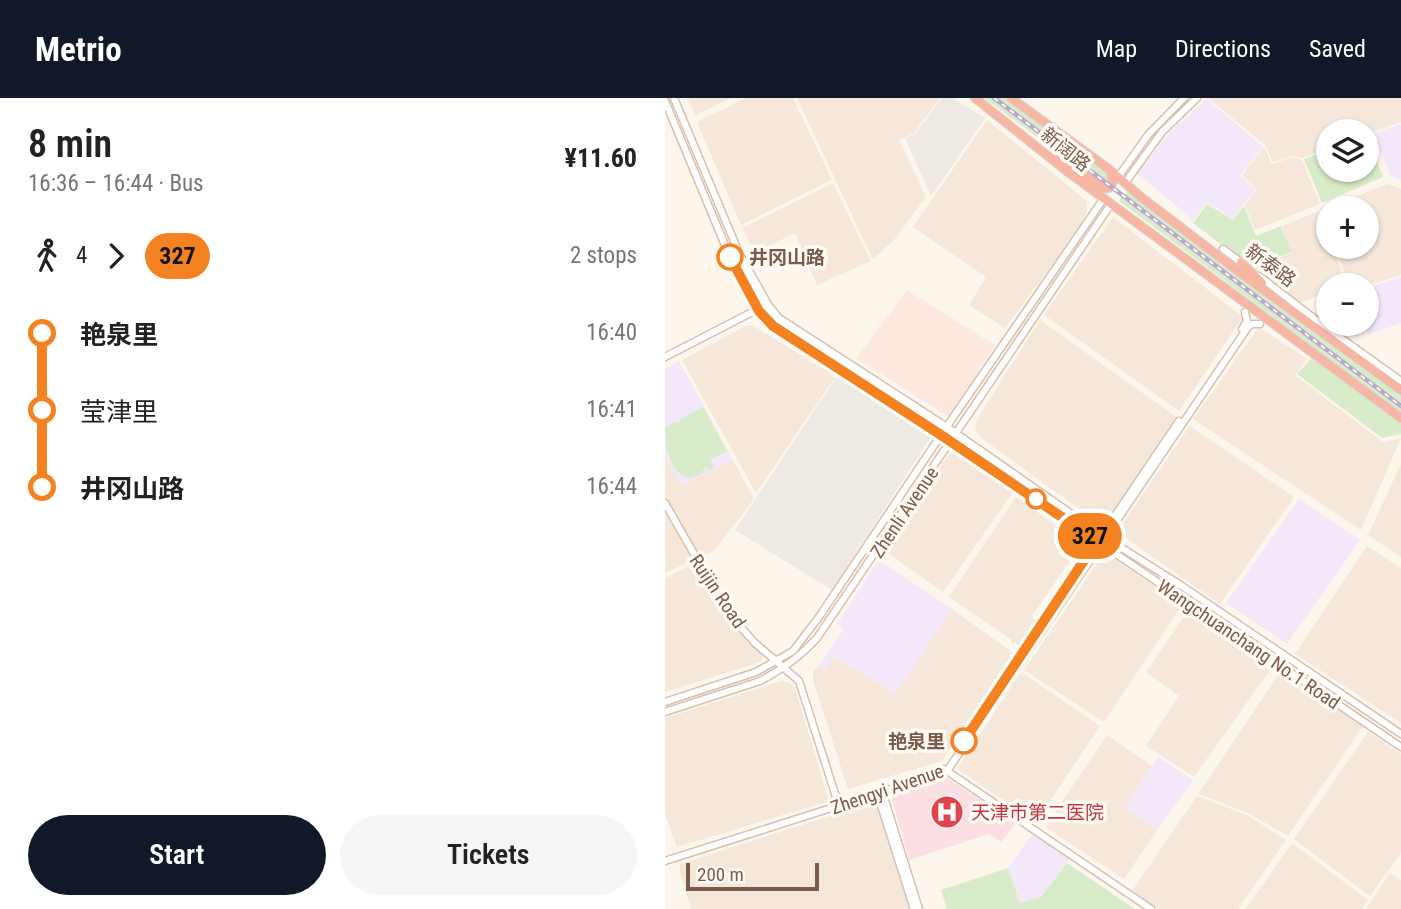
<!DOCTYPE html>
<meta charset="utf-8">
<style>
body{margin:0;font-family:"Roboto Condensed","Noto Sans SC",sans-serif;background:#f6f6f6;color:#222;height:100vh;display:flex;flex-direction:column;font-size:26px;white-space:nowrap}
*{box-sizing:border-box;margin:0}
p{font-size:23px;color:#767676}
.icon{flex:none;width:38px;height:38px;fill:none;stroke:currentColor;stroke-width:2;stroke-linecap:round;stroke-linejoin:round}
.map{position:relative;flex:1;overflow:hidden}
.drawer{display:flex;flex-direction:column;background:#fff;width:665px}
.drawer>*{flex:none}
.badge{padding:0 14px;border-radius:23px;font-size:24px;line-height:46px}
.tools{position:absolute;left:651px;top:21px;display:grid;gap:14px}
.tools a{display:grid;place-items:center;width:63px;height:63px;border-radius:50%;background:#fff;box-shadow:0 2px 5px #0004;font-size:35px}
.scale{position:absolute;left:21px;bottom:18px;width:133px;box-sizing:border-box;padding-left:7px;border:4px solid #7a5c4d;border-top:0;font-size:19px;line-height:24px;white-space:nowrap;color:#7a5c4d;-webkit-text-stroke:5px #fffaf3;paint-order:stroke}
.map>.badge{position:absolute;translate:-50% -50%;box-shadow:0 0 0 4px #fff}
.legs{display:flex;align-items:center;gap:10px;height:77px;padding:0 28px;font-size:23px}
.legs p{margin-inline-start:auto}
.head{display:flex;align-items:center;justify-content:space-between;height:119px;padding:0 28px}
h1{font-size:38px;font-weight:600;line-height:52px}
.button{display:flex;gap:14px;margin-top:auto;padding:14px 28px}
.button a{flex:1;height:80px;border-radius:42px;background:#111827;color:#fff;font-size:28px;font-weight:600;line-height:80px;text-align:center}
.button a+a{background:#f6f6f6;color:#222}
ul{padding:0 28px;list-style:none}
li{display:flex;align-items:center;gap:24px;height:77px;font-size:26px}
li i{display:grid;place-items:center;width:10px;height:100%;margin:0 9px;background:currentColor}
li i::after{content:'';width:18px;height:18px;margin:-9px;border:5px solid;border-radius:50%;background:#fff}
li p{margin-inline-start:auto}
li:first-child i{background:linear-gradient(#0000 50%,currentColor 0)}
li:last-child i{background:linear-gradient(currentColor 50%,#0000 0)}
header{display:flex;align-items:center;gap:42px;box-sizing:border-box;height:98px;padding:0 35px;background:#111827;color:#fff}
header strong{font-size:33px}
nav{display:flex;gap:38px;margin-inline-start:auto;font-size:24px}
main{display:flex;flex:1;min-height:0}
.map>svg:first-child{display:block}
.residential{fill:#f5e8da}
.commercial{fill:#fde8e0}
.industrial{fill:#efe9e4}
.education{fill:#f3e8fa}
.medical{fill:#fbdfe3}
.green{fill:#d8ecc9}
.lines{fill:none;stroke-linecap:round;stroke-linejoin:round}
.secondary-casing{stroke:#d6c0b0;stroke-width:9}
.highway-casing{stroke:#dad1cd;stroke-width:10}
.secondary{stroke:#fff;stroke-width:6}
.highway{stroke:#f7b7a3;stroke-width:8}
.rail-casing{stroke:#b9a8c9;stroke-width:4.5}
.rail{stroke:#fffaf3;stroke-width:2;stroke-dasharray:5;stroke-linecap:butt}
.line-1-casing{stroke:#fff;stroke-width:16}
.line-1{stroke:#f58220;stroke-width:10}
.stop-1-dot{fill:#fff;stroke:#f58220;stroke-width:3.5}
.labels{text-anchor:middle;stroke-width:7;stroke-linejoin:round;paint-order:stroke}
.street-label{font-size:19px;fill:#7a5c4d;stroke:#fffaf3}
.stop-label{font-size:19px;font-weight:bold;fill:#7a5c4d;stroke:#fffaf3;text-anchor:start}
.health-label{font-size:19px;fill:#be3a42;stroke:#fffaf3;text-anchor:start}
</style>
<header>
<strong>Metrio</strong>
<nav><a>Map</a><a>Directions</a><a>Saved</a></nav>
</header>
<main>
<section class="drawer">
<div class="head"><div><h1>8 min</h1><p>16:36 – 16:44 · Bus</p></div><b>¥11.60</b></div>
<div class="legs"><svg class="icon" aria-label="walk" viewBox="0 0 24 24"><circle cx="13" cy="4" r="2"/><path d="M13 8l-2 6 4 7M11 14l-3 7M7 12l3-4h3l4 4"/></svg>4<svg class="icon" aria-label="forward" viewBox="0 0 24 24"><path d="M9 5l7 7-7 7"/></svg><b class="badge" style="background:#f58220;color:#111">327</b><p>2 stops</p></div>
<ul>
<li><i style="color:#f58220"></i><b>艳泉里</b><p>16:40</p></li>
<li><i style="color:#f58220"></i><span>莹津里</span><p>16:41</p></li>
<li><i style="color:#f58220"></i><b>井冈山路</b><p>16:44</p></li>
</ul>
<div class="button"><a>Start</a><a>Tickets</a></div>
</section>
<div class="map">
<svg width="736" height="811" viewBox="0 0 736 811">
<rect width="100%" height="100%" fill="#fdf6ec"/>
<g class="residential">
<polygon points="22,0 66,0 30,17"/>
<polygon points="81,0 128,0 167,82 76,127 32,24"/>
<polygon points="132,0 275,0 249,35 234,42 261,99 229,142 209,160 207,160"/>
<polygon points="543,0 736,0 736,24 702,36 702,33 663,33 663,50 637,60 628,58 608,64 600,47"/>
<polygon points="322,22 422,103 421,116 416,128 340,230 304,207 321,179 248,129"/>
<polygon points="599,49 607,66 628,59 637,62 655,106 590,132 580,107 592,91 577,77"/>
<polygon points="168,85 206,163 152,187 130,135 90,155 77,130"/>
<polygon points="723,86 736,91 736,177 702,188 684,187 670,149 702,149 702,110 663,110 663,131 656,111"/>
<polygon points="654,113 663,137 663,149 668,149 682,187 663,187 663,194 635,205 588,170 627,155 617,128"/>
<polygon points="448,119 578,219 514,313 379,217"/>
<polygon points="375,222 513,320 439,429 316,340 310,330 312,321"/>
<polygon points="87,227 171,278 91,395 17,262 80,228"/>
<polygon points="594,229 642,261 630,277 718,344 736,340 696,432 528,321"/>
<polygon points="525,328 629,399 555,506 452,434"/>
<polygon points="293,354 350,391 278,494 220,453 284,355"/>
<polygon points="0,357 17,387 68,362 89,401 49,453 0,475"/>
<polygon points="736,366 736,459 703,437"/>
<polygon points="351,399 412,442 414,450 366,519 371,522 354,547 284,499"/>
<polygon points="702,448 736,470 736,625 630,556"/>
<polygon points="440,454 517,507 439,624 359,572"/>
<polygon points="22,469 31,476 48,504 69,528 96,553 99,558 95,564 0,594 0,480"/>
<polygon points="287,511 344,552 346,559 277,663 183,691 148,582 148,573 154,568 159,571 169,559 231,595"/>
<polygon points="524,511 608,568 529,679 481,648 514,598 481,574"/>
<polygon points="616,573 698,628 623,738 583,715 533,696"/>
<polygon points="356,574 435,628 371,724 292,671"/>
<polygon points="117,583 126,585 130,590 164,703 12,749 0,717 0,620"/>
<polygon points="703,634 736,656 736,755 705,798 629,741"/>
<polygon points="442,637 487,668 460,710 492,732 459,781 380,729"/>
<polygon points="532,698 582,717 621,742 573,811 493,811 467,793"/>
<polygon points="203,706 208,706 213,712 245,811 26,811 15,774 15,766"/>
<polygon points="627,745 703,802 697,811 581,811"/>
<polygon points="725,775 736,782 736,811 701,811"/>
</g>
<polygon class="commercial" points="242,192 330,247 284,319 191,260"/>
<g class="industrial">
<polygon points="277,0 287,0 320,20 266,98 240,40 250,36"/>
<polygon points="173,277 267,337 167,492 70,432"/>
</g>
<g class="education">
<polygon points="542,1 598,49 575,77 591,91 568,121 542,104 528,122 472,75 508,31"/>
<polygon points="736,26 736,82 725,77 709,35"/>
<polygon points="736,179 736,225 703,237 698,226 702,226 702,190"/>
<polygon points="14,263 68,362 16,387 0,357 0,271"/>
<polygon points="634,401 695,442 622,546 561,505"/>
<polygon points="214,462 287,511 231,595 169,559 159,571 154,568 179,531 172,526"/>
<polygon points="493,659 528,682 492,732 460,710"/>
<polygon points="368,735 405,760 376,799 355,805 343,770"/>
</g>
<polygon class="medical" points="282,680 351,725 336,744 324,736 244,762 227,701 230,697"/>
<g class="green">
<polygon points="319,0 339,0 443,74 447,81 442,87 435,85"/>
<polygon points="702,39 718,79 657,105 639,61 663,52 663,72 702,72"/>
<polygon points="463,93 577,181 736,297 736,336 717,340 632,276 653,253 454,103"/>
<polygon points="542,106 568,122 579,108 591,138 616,128 627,154 586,169 528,125"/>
<path d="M38 309 62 353 45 362 49 370 44 373 41 368 35 377 22 380C4 372 0 348 0 330L9 324 16 325 15 322Z"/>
<polygon points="402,765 470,811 282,811 276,792 343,770 355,805 376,799"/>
</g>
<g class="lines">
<defs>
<g id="secondary">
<polyline points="9,0 74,155 104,208 114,220 282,329 441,440 514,486 736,636"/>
<polyline points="0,3 64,157 86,200 103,223 286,344 736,649"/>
<polyline points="453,79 483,37 519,0"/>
<polyline points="460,85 497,34 532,0"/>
<polyline points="558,151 577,165"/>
<polyline points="594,178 659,228 736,283"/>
<polyline points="577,231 582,223 580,214"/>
<polyline points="0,259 95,210"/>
<polyline points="0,405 62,514 90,545 134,583 173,705"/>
<polyline points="0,604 91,574 128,553 154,519 276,337 439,100"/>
<polyline points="322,607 514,323"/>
<path d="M0 614 95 583C118 571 135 559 152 540L444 109"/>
<polyline points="279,671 486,811"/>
<polyline points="217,693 254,811"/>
<polyline points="212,695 249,811"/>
<polyline points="0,763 282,673 583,229 587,226 595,226"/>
</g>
<g id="highway">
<polyline points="310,0 403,74 736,320"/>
<polyline points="346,0 444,71 476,99 577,176 736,292"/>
<polyline points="387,56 439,90 444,90 448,84 446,74"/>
<polyline points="576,164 597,185"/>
</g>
</defs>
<use href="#secondary" class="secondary-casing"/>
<use href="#highway" class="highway-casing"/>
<use href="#secondary" class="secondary"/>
<use href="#highway" class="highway"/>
<defs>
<polyline id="rail" points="329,0 736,308"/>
</defs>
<use href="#rail" class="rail-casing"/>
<use href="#rail" class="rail"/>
</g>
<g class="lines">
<defs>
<polyline id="line-1" points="65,159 94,213 108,228 276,337 432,443 299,643"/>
</defs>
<use href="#line-1" class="line-1-casing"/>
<use href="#line-1" class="line-1"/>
</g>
<defs>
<symbol id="hospital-disc" viewBox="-11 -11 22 22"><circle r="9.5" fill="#e0444e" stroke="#fffaf3"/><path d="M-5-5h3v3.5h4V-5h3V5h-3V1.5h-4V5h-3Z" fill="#fff"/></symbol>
</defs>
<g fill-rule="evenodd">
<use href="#hospital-disc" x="263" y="695" width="38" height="38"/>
</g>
<g class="stop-1-dot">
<circle cx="65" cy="159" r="12"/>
<circle cx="371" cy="401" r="9"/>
<circle cx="299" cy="643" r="12"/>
</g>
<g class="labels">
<g class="street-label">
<text transform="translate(401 51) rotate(39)" y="7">新阔路</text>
<text transform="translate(606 167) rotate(37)" y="7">新泰路</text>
<text transform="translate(239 414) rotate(-56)" y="7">Zhenli Avenue</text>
<text transform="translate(53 493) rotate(56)" y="7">Ruijin Road</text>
<text transform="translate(584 546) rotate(34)" y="7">Wangchuanchang No.1 Road</text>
<text transform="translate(222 691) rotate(-19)" y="7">Zhengyi Avenue</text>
</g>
<g class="stop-label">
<text x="84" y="166">井冈山路</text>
<text x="280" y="650" text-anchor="end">艳泉里</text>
</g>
<g class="health-label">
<text x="306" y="721">天津市第二医院</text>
</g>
</g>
</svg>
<div class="tools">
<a><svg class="icon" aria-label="layers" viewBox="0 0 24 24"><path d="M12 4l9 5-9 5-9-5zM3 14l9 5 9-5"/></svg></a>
<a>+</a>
<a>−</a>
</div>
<div class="scale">200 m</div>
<b class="badge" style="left:425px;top:438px;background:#f58220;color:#111">327</b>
</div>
</main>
